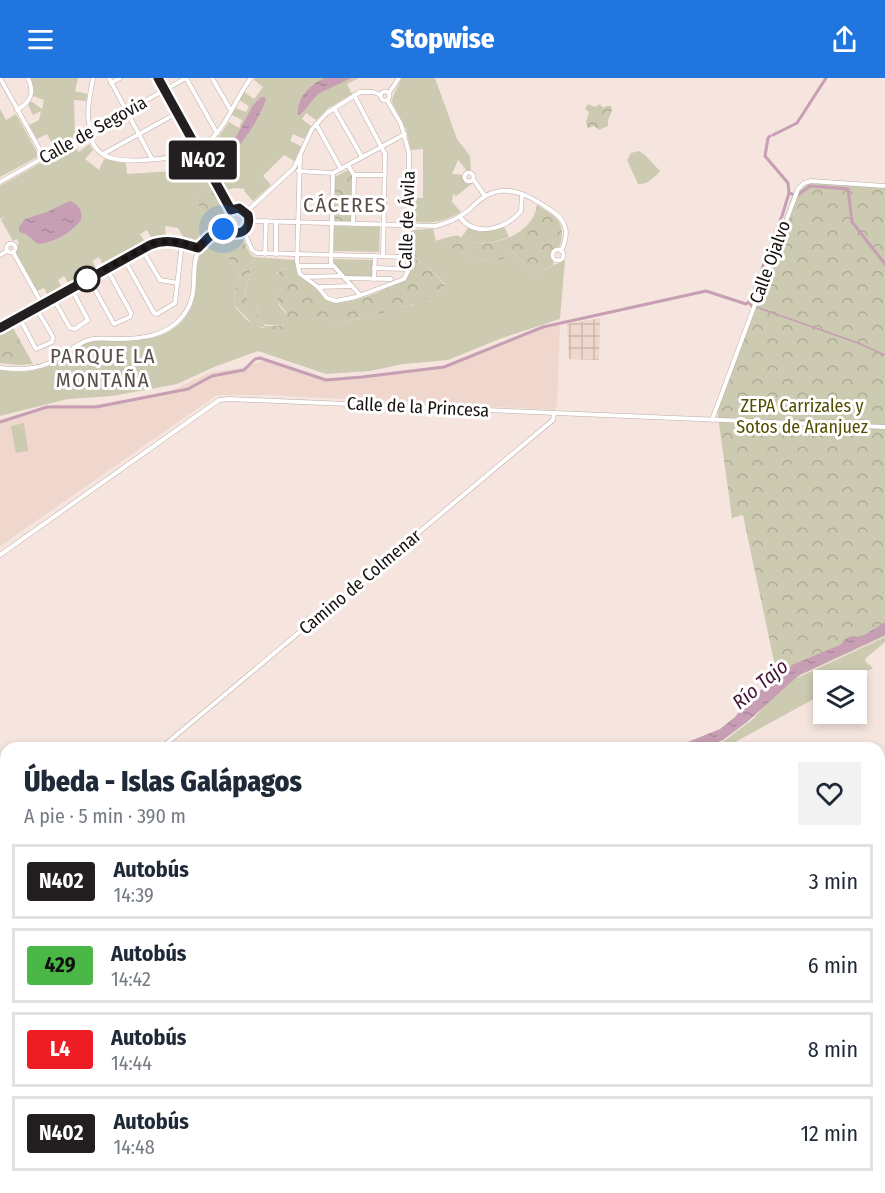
<!DOCTYPE html>
<html lang="es">
<meta charset="utf-8">
<style>
body{margin:0;font-family:"Fira Sans Condensed",sans-serif;background:#f2f2f3;color:#1f2937;height:100vh;display:flex;flex-direction:column;font-size:22px;white-space:nowrap}
*{box-sizing:border-box;margin:0}
p{font-size:20px;color:#747a83}
.icon{flex:none;width:33px;height:33px;fill:none;stroke:currentColor;stroke-width:2;stroke-linecap:round;stroke-linejoin:round}
.map{position:relative;flex:1;overflow:hidden}
.drawer{position:absolute;left:0px;top:664px;width:885px;height:452px;display:flex;flex-direction:column;background:#fff;border-radius:18px 18px 0 0;box-shadow:0 3px 9px #0003}
.drawer>*{flex:none}
.badge{padding:0 12px;border-radius:4px;font-size:21px;line-height:39px}
.buttons{position:absolute;left:813px;top:592px;display:grid;gap:12px}
.buttons a{display:grid;place-items:center;width:54px;height:54px;border-radius:0px;background:#fff;box-shadow:0 3px 9px #0003;font-size:30px}
.you{position:absolute;width:30px;height:30px;margin:-15px;border:4px solid #fff;border-radius:50%;background:#1a73e8;box-shadow:0 0 0 9px #1a73e833}
.map>.badge{position:absolute;translate:-50% -50%;box-shadow:0 0 0 3px #fff}
.round{display:grid;place-items:center;flex:none;width:63px;height:63px;border-radius:0px;background:#f2f2f3}
.summary{display:flex;align-items:center;justify-content:space-between;height:102px;padding:0 24px}
h1{font-size:28px;font-weight:800;line-height:45px}
ul{padding:0;list-style:none}
li{display:flex;align-items:center;gap:18px;height:75px;margin:0 12px 9px;padding:0 12px;border:3px solid #e0e1e3;border-radius:0px}
li div{flex:1}
li b{display:block;font-size:22px}
li em{font-style:normal}
li .badge{min-width:66px;font-weight:700;text-align:center}
header{display:flex;justify-content:space-between;align-items:center;height:78px;padding:0 24px;background:#2075df;color:#fff;font-size:27px;font-weight:800}
.map>svg:first-child{display:block}
.built{fill:#efd7cd}
.industrial{fill:url(#industrial-grid)}
.grass{fill:#cccab1}
.forest{fill:url(#forest-crowns)}
.water{fill:url(#water-ripples)}
.lines{fill:none;stroke-linecap:round;stroke-linejoin:round}
.stream{stroke:#c79eb3;stroke-width:1.5}
.canal{stroke:#c79eb3;stroke-width:3}
.minor-casing{stroke:#bcaca6;stroke-width:5}
.major-casing{stroke:#ab8d65;stroke-width:8}
.minor{stroke:#fff;stroke-width:4}
.major{stroke:#fde2be;stroke-width:6}
.line-casing{stroke:#fff;stroke-width:14}
.line{stroke:#231f20;stroke-width:9}
.walk{stroke:#171210;stroke-width:6;stroke-dasharray:0 10.8}
.stop-dot{fill:#fff;stroke:#231f20;stroke-width:3}
.labels{text-anchor:middle;stroke-width:6;stroke-linejoin:round;paint-order:stroke}
.street-label{font-size:18px;fill:#171210;stroke:#fff}
.park-label{font-size:18px;fill:#534d01;stroke:#fff}
.water-label{font-size:20px;font-style:italic;fill:#451333;stroke:#fff}
.quarter-label{font-size:21px;letter-spacing:1.5px;fill:#5a4d47;stroke:#fff}
</style>
<header><svg class="icon" aria-label="menu" viewBox="0 0 24 24"><path d="M4 6h16M4 12h16M4 18h16"/></svg>Stopwise<svg class="icon" aria-label="share" viewBox="0 0 24 24"><path d="M12 15V3M7 8l5-5 5 5M5 13v7h14v-7"/></svg></header>
<div class="map">
<svg width="885" height="1115" viewBox="0 0 885 1115">
<defs>
<pattern id="industrial-grid" width="8" height="8" patternUnits="userSpaceOnUse" patternTransform="scale(1.5)"><rect width="8" height="8" fill="#efd7cd"/><path d="M0 4h8M4 0v8" fill="none" stroke="#ccb8af"/></pattern>
<pattern id="forest-crowns" width="20" height="18" patternUnits="userSpaceOnUse" patternTransform="scale(1.5)"><rect width="20" height="18" fill="#cccab1"/><path d="M2 6a3 3 0 1 1 6 0M12 15a3 3 0 1 1 6 0" fill="none" stroke="#aeac97"/></pattern>
<pattern id="water-ripples" width="26" height="14" patternUnits="userSpaceOnUse" patternTransform="scale(1.5)"><rect width="26" height="14" fill="#c79eb3"/><path d="M2 4q2-2 4 0t4 0M15 11q2-2 4 0t4 0" fill="none" stroke="#aa8799"/></pattern>
</defs>
<rect width="100%" height="100%" fill="#f5e5de"/>
<g class="built">
<polygon points="560,247 557,328 554,332 267,317 217,317 0,468 0,341 57,326 93,327 169,314 211,294 241,290 265,282 325,303 444,290 542,250"/>
<polygon points="6,852 6,1019 0,1010 0,853"/>
</g>
<polygon class="industrial" points="600,240 599,282 569,281 567,246"/>
<g class="grass">
<polygon points="30,0 78,0 75,13 87,16 86,23 74,22 75,58 54,69 47,56 37,61 29,47 39,42 41,33 33,37 28,27 31,23 42,31 44,22 33,18 34,10"/>
<polygon points="255,0 359,0 347,6 352,16 327,31 316,42 306,35 302,41 311,48 304,61 293,56 290,63 301,68 295,82 294,83 284,77 263,98 271,107 253,123 244,113 245,111 234,110 224,113 202,73 220,57 229,44 239,50 242,42 232,37 235,30 246,34 249,28 239,22 244,14 254,21 263,9 254,2"/>
<path d="M402 0H435L457 61 470 78 471 93H467L458 82 452 96 463 97 465 104 473 105 456 118 453 116 452 124 461 134C446 143 427 148 411 142L412 120H423V71L411 72 406 51 392 24 393 18Z"/>
<polygon points="0,31 6,42 16,36 39,78 0,99"/>
<polygon points="89,66 93,72 85,81 99,92 104,81 126,85 127,96 174,93 201,86 212,106 193,117 212,151 195,167 186,164 178,150 165,148 166,160 153,163 147,152 140,156 146,166 104,189 99,179 92,183 98,193 70,208 64,198 58,202 63,212 49,220 44,210 37,213 16,175 16,168 19,166 17,161 13,163 1,142 4,139 0,141 0,108 73,67 79,74"/>
<path d="M639 73 645 77 660 93C654 100 647 107 638 106L627 82 631 75Z"/>
<polygon points="334,148 380,149 379,174 333,173"/>
<path d="M504 148 509 159C493 165 477 169 461 160L468 150 480 154Z"/>
<path d="M433 151 436 163C455 170 478 187 500 182 504 181 509 177 513 175L536 196 565 182 560 241 502 260 448 282 403 286 370 293 326 296 258 273 214 289 177 306 112 318 68 321 0 338V292C22 296 43 294 62 281 71 275 78 267 89 264 99 262 108 264 117 263 144 263 170 261 187 237 206 209 184 179 216 158L239 199 234 220 235 229 247 242 262 250 309 246H332L371 238 389 232 413 227 439 213 445 206 429 190 410 178 411 152Z"/>
<polygon points="254,179 295,182 296,192 299,199 282,190 277,194 281,212 278,220 278,226 287,237 287,244 281,248 262,246 259,241 257,229 244,220"/>
<polygon points="334,181 373,182 373,200 345,199 333,185"/>
<polygon points="24,345 28,373 16,375 11,348"/>
<polygon points="885,559 885,564 866,580 865,583 873,590 848,603 824,603 823,616 724,670 709,670 724,663 753,641 767,625 793,602"/>
</g>
<g class="forest">
<polygon points="588,26 595,29 600,26 603,30 606,28 611,28 612,32 608,42 608,48 599,52 594,48 588,50 586,44 589,34 585,31"/>
<polygon points="348,92 353,98 352,143 335,143 335,99"/>
<polygon points="812,103 885,108 885,558 801,597 788,607 775,588 743,437 732,440 717,331 792,118"/>
<polygon points="212,106 226,130 221,139 221,146 212,151 193,117"/>
<path d="M537 127C557 140 566 142 560 168L553 171 550 176 554 187 536 196 513 175C509 177 504 181 500 182 478 187 455 170 435 163 441 162 452 157 458 158 464 160 469 165 476 165 500 168 534 153 537 127Z"/>
<path d="M224 154 233 158 242 159 250 176 254 179 244 219 257 229 259 242 265 248H282L287 242 286 234 277 223 281 212 277 197 280 190C293 193 308 203 317 212 321 215 322 220 327 222 343 232 387 210 404 203L409 196 410 178 429 190 445 207 436 215 418 225 371 238 332 246H309L296 251H270L254 247 235 228 234 220 239 199 216 158Z"/>
<polygon points="12,248 33,286 19,287 0,285 0,254"/>
<polygon points="885,798 885,895 879,897 879,800"/>
</g>
<g class="water">
<path d="M325 0H351L318 16 301 36 298 37C296 21 310 6 325 0Z"/>
<path d="M261 19H264L266 21C261 39 235 80 217 85V80L235 61 253 27Z"/>
<path d="M70 123C78 126 83 133 81 142 71 155 55 164 38 166L26 156 19 154V149L25 141 47 134Z"/>
<path d="M885 544V557L799 597 747 644 723 662 703 670H673L720 651 735 639 749 622H751L755 615 757 616C767 604 782 599 792 587L842 566 843 563C848 559 853 556 860 560Z"/>
</g>
<g class="lines">
<polyline class="stream" points="756,229 858,265 885,277"/>
<g class="canal">
<polyline points="773,57 797,45 826,0"/>
<polyline points="770,58 768,60 765,78 788,105 789,115"/>
<polyline points="798,117 810,108 848,111 852,144 885,186"/>
<polyline points="782,138 789,115 792,116"/>
<polyline points="752,228 750,226 750,223 781,140"/>
<polyline points="0,344 47,329 96,329 188,311 212,298 244,292 255,281 260,280 326,302 362,299 444,289 543,249 706,213 746,226 750,223"/>
<polyline points="879,896 885,895"/>
</g>
<defs>
<g id="minor">
<polyline points="0,0 44,79"/>
<polyline points="109,0 152,81"/>
<polyline points="158,0 231,132"/>
<polyline points="186,0 217,55"/>
<polyline points="212,0 230,31"/>
<polyline points="111,5 120,0"/>
<circle cx="385" cy="18" r="4.5"/>
<polyline points="389,15 399,0"/>
<polyline points="354,17 385,76 383,178"/>
<polyline points="334,30 362,79"/>
<path d="M17 32C31 24 35 14 28 0"/>
<polyline points="316,46 341,91"/>
<path d="M91 53C85 37 90 17 93 0"/>
<path d="M89 55C92 64 95 72 104 77 119 87 168 81 186 76 195 73 203 68 210 62 228 46 236 19 251 0"/>
<polyline points="103,76 177,35"/>
<polyline points="300,79 297,183 300,196 318,209 327,220 336,223 356,219 404,201 408,193 409,75 401,46 387,22"/>
<polyline points="348,87 354,97 385,97"/>
<polyline points="298,93 333,95 405,56"/>
<circle cx="469" cy="99" r="4.5"/>
<polyline points="333,95 331,185 360,217"/>
<polyline points="473,101 485,118"/>
<polyline points="0,104 186,0"/>
<circle cx="237" cy="143" r="13"/>
<polyline points="246,134 294,90 312,51 327,35 360,14 373,14 381,17"/>
<path d="M460 139C475 160 506 151 521 133L522 116"/>
<path d="M250 143 436 148C449 144 460 140 470 131 474 127 479 122 484 119 508 104 532 119 552 133 568 144 569 156 561 173"/>
<polyline points="353,146 354,97"/>
<polyline points="244,154 252,172 257,175 408,179"/>
<circle cx="11" cy="170" r="4.5"/>
<polyline points="142,171 160,202 178,205"/>
<circle cx="558" cy="177" r="5.5"/>
<polyline points="13,174 42,226"/>
<polyline points="265,176 266,143"/>
<polyline points="276,176 276,144"/>
<polyline points="0,177 7,173"/>
<polyline points="124,181 154,235 157,236 175,225 182,165"/>
<polyline points="298,188 332,188"/>
<polyline points="374,190 405,191"/>
<polyline points="305,199 341,198"/>
<polyline points="345,200 391,201"/>
<polyline points="89,201 114,246 130,239 131,235 107,191"/>
<polyline points="374,201 375,178"/>
<polyline points="319,209 352,208"/>
<polyline points="53,220 70,250 75,251 88,242 71,210"/>
<polyline points="19,239 36,271 52,264 53,259 36,230"/>
<path d="M0 250 150 167C167 160 182 164 198 170"/>
<path d="M0 290C23 292 42 292 61 278 71 272 78 265 89 262 98 259 107 261 116 261 141 261 166 259 183 238 209 204 173 174 226 150"/>
<polyline points="712,342 798,111 804,105 811,103 885,108"/>
<polyline points="0,477 219,322 229,321 885,349"/>
<polyline points="161,670 553,342 554,335"/>
<polyline points="879,803 885,801"/>
<polyline points="879,858 885,859"/>
<polyline points="879,914 885,914"/>
<polyline points="879,939 885,939"/>
<polyline points="879,1043 885,1040"/>
<polyline points="879,1084 885,1082"/>
<polyline points="0,1088 6,1088"/>
<polyline points="879,1105 885,1103"/>
<polyline points="137,1110 157,1115"/>
<polyline points="164,1110 164,1115"/>
<polyline points="176,1110 195,1115"/>
<polyline points="212,1110 231,1115"/>
<polyline points="289,1110 308,1110"/>
<polyline points="467,1110 467,1115"/>
<polyline points="536,1110 536,1115"/>
<polyline points="626,1110 627,1115"/>
<polyline points="657,1110 659,1115"/>
<polyline points="695,1110 695,1115"/>
<polyline points="722,1110 722,1115"/>
<polyline points="748,1114 748,1110"/>
<polyline points="90,1115 90,1110"/>
<polyline points="103,1115 103,1110"/>
<polyline points="132,1115 132,1110"/>
<polyline points="247,1115 247,1110"/>
<polyline points="337,1115 337,1110"/>
<polyline points="357,1115 357,1110"/>
<polyline points="409,1115 410,1110"/>
<polyline points="591,1115 593,1110"/>
<polyline points="609,1115 612,1110"/>
<polyline points="759,1115 759,1110"/>
<polyline points="764,1115 764,1110"/>
<polyline points="779,1115 782,1114 783,1110"/>
<polyline points="820,1115 826,1110"/>
<polyline points="856,1115 867,1110"/>
</g>
<g id="major">
<polyline points="0,803 6,813"/>
<polyline points="0,948 6,958"/>
<polyline points="14,1110 14,1115"/>
<polyline points="47,1110 48,1115"/>
</g>
</defs>
<use href="#minor" class="minor-casing"/>
<use href="#major" class="major-casing"/>
<use href="#minor" class="minor"/>
<use href="#major" class="major"/>
</g>
<g class="lines">
<defs>
<path id="line" d="M0 250 150 167C167 160 182 165 198 170L209 159 226 150C238 161 252 152 248 137L239 130 231 132 158 0"/>
</defs>
<use href="#line" class="line-casing"/>
<use href="#line" class="line"/>
<path class="walk" d="M87 201 150 167C167 160 182 165 198 170L209 159 223 151"/>
</g>
<circle class="stop-dot" cx="87" cy="201" r="12"/>
<g class="labels">
<g class="street-label">
<text transform="translate(93 52) rotate(-29)" y="6">Calle de Segovia</text>
<text transform="translate(407 142) rotate(-88)" y="6">Calle de Ávila</text>
<text transform="translate(770 184) rotate(-70)" y="6">Calle Ojalvo</text>
<text transform="translate(418 329) rotate(3)" y="6">Calle de la Princesa</text>
<text transform="translate(360 504) rotate(-40)" y="6">Camino de Colmenar</text>
</g>
<g class="park-label">
<text x="802" y="334">ZEPA Carrizales y<tspan x="802" dy="21">Sotos de Aranjuez</tspan></text>
</g>
<g class="water-label">
<text transform="translate(760 606) rotate(-40)" y="7">Río Tajo</text>
</g>
<g class="quarter-label">
<text x="345" y="134">CÁCERES</text>
<text x="103" y="285">PARQUE LA<tspan x="103" dy="24">MONTAÑA</tspan></text>
</g>
</g>
</svg>
<div class="buttons">
<a><svg class="icon" aria-label="layers" viewBox="0 0 24 24"><path d="M12 4l9 5-9 5-9-5zM3 14l9 5 9-5"/></svg></a>
</div>
<div class="you" style="left:223px;top:151px"></div>
<b class="badge" style="left:203px;top:82px;background:#231f20;color:#fff">N402</b>
<section class="drawer">
<div class="summary"><div><h1>Úbeda - Islas Galápagos</h1><p>A pie · 5 min · 390 m</p></div><a class="round"><svg class="icon" aria-label="heart" viewBox="0 0 24 24"><path d="M12 20l-8-8c-3-5 5-10 8-4 3-6 11-1 8 4z"/></svg></a></div>
<ul>
<li><span class="badge" style="background:#231f20;color:#fff">N402</span><div><b>Autobús</b><p>14:39</p></div><em>3 min</em></li>
<li><span class="badge" style="background:#4ab747;color:#111">429</span><div><b>Autobús</b><p>14:42</p></div><em>6 min</em></li>
<li><span class="badge" style="background:#ee1c25;color:#fff">L4</span><div><b>Autobús</b><p>14:44</p></div><em>8 min</em></li>
<li><span class="badge" style="background:#231f20;color:#fff">N402</span><div><b>Autobús</b><p>14:48</p></div><em>12 min</em></li>
</ul>
</section>
</div>
